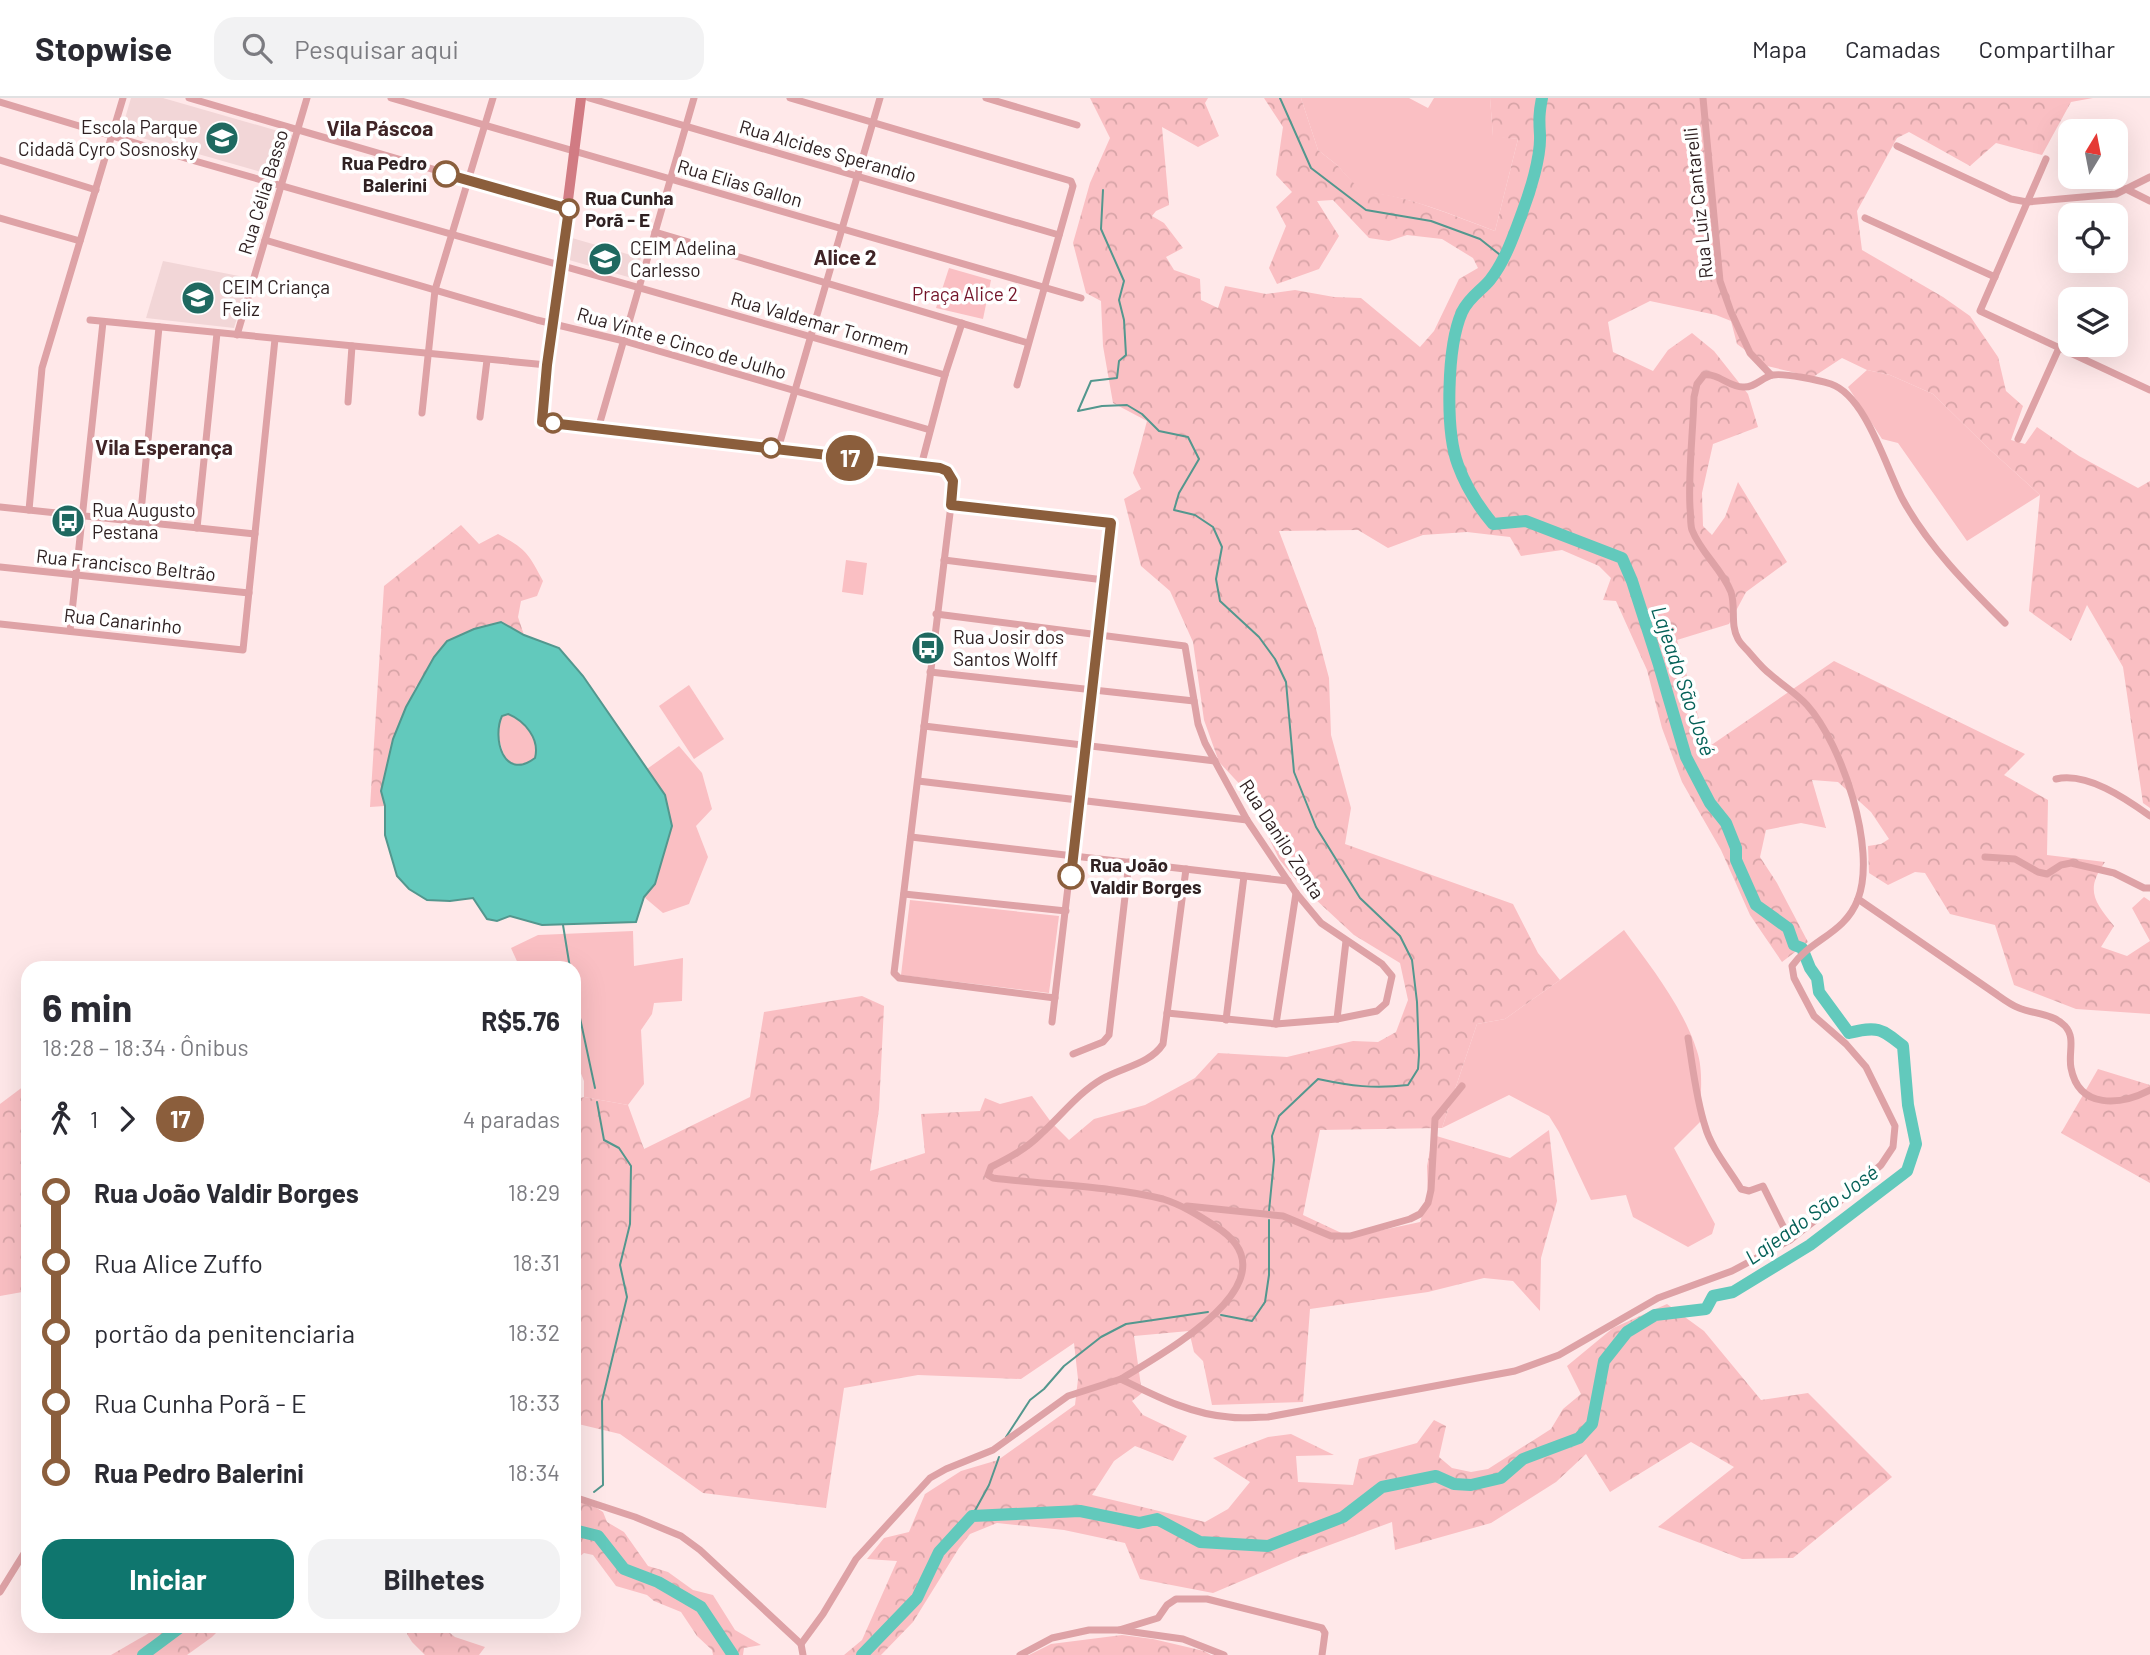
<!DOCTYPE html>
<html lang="pt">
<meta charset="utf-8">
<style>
body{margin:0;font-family:Barlow,sans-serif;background:#f2f2f3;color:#2b2b33;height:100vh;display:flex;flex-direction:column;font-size:26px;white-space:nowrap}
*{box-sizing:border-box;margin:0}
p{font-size:23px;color:#7c7c81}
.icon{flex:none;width:38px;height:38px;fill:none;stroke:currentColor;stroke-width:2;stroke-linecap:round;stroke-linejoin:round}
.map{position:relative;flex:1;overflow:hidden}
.drawer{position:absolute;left:21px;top:863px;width:560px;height:672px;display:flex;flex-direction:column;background:#fff;border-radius:21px;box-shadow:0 7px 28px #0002}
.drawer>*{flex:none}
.badge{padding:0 14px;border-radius:23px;font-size:24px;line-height:46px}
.needle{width:46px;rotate:10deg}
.controls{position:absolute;left:2058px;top:21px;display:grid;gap:14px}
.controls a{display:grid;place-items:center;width:70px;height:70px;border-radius:14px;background:#fff;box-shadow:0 7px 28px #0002;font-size:35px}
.map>.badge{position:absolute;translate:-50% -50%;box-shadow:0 0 0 4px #fff}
.legs{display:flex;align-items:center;gap:10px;height:77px;padding:0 21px;font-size:23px}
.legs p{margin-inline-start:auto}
.summary{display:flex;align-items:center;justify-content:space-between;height:119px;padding:0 21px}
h1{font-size:38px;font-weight:700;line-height:52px}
.action{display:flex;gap:14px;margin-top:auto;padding:14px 21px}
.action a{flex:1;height:80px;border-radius:21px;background:#0f766e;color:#fff;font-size:28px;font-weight:700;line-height:80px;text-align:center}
.action a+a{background:#f2f2f3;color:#2b2b33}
ul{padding:0 21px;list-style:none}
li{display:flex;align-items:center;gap:24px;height:70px;font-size:26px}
li i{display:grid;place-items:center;width:10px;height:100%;margin:0 9px;background:currentColor}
li i::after{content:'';width:18px;height:18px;margin:-9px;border:5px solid;border-radius:50%;background:#fff}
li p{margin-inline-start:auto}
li:first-child i{background:linear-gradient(#0000 50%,currentColor 0)}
li:last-child i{background:linear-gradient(currentColor 50%,#0000 0)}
header{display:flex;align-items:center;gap:42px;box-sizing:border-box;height:98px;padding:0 35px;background:#fff;border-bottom:2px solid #e1e1e2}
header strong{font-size:33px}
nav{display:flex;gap:38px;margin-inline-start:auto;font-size:24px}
.search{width:490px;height:63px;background:#f2f2f3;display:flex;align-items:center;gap:18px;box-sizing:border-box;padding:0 24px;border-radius:21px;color:#7c7c81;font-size:26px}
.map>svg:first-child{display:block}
.built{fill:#f2d6d7}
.green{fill:#fabfc3}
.forest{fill:url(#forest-crowns)}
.water{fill:#62c9bc;stroke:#53978e;stroke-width:2;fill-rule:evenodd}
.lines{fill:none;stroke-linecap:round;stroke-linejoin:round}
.stream{stroke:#53978e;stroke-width:2}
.river{stroke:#62c9bc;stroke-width:12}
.street{stroke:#dea2a6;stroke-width:7}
.secondary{stroke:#d17b83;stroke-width:10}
.line-1-casing{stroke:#fff;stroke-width:16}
.line-1{stroke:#8b5e3c;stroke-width:10}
.stop-1-dot{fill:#fff;stroke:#8b5e3c;stroke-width:3.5}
.labels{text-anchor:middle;stroke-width:7;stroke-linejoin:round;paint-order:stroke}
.poi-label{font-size:19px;fill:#2f2122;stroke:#fff;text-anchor:start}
.street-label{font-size:19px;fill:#2f2122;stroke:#fff}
.stop-label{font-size:19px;font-weight:bold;fill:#2f2122;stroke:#fff;text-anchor:start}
.park-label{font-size:19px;fill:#731429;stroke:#fff}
.neighbourhood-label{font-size:21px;font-weight:bold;fill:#3f2426;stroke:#fff}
.water-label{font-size:21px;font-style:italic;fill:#056158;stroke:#fff}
</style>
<header>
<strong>Stopwise</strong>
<div class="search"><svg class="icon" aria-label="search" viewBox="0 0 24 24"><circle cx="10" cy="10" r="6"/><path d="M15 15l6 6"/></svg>Pesquisar aqui</div>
<nav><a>Mapa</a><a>Camadas</a><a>Compartilhar</a></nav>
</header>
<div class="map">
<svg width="2150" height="1557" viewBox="0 0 2150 1557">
<defs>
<pattern id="forest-crowns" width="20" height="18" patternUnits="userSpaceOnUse" patternTransform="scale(1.75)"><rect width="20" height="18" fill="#fabfc3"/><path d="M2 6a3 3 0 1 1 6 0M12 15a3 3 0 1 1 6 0" fill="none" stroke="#d7a4a7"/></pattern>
</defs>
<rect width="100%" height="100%" fill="#ffe8e9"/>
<g class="built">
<polygon points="131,0 163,0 292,37 279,79 121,34"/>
<polygon points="572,140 641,160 635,181 569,162"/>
<polygon points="163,163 249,180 234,230 146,220"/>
</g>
<g class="green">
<path d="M1301 0H1409L1428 10 1434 0H1490L1493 38 1518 41 1495 133C1457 119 1403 95 1362 95L1337 67 1318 52Z"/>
<polygon points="949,170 991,182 983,221 936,210"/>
<polygon points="1867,272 1890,277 1933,296 1987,349 2040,397 1967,443 1898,345 1882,341 1848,289"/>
<polygon points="846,462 867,465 863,497 842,494"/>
<polygon points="689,587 724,641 694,661 659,608"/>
<path d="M508 616C525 624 540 641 536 660 518 673 509 671 502 651 498 638 496 630 502 618Z"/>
<polygon points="679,648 702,675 712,711 696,728 708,759 689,806 663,815 644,799 655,786 665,697 647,671"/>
<polygon points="910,802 1059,818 1049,895 901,877"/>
<path d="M1624 832C1651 869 1683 909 1697 953 1704 974 1700 1002 1700 1024L1674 1050 1715 1126 1712 1136 1688 1149 1633 1119 1626 1097 1591 1102 1559 1034 1549 1018 1509 997 1442 1030 1477 926 1505 921 1560 882Z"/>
<polygon points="633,833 634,868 683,860 682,903 654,905 652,916 641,932 644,986 628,1007 584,999 584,983 574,958 574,870 520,870 511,850 538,837"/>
</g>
<g class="forest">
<path d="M1090 0H1208L1205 5 1219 38 1198 49 1162 29 1169 107 1156 113 1152 118 1164 125 1183 150 1166 159 1174 172 1200 181 1201 202 1218 210 1225 188 1266 196 1295 192 1334 199 1361 200 1420 249 1434 233 1459 181 1478 170 1473 160 1442 141 1407 137 1389 143 1369 140 1333 102 1317 103 1339 138 1319 171 1277 186 1269 170 1286 128 1276 109 1292 94 1276 77 1283 29 1264 0H1301L1318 52 1337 67 1362 94C1403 95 1456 119 1495 133L1518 41 1493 39 1490 0H2093L2071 4 2042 57 1996 45 1970 68 1909 34 1897 40 1857 113 1862 152 1943 199 1970 218 1998 259 2006 293 2023 308 2011 342 2025 346 2037 329 2079 358 2138 390 2150 383V710L2143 705 2123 569 2087 507 2071 543 2029 513 2040 397 1987 349 1933 296 1890 277 1867 272 1842 260 1813 279 1767 268 1737 246 1731 223 1716 217 1650 203 1608 224 1613 254 1653 273 1668 252 1692 235 1714 253 1748 296 1758 329 1713 346 1702 395 1703 428 1712 437 1725 419 1738 384 1787 464 1746 494 1729 526 1677 542 1707 650 1834 563 2025 656 2004 677 2048 702 2047 757 2105 764C2085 792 2094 803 2114 828L2101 849 2127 858 2150 843 2132 810 2144 799 2150 803V916L2076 911 2014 887 1995 827 1950 816 1925 775 1915 774 1888 787 1869 775 1868 748 1881 746 1889 741 1871 714 1838 684 1812 682 1826 730 1801 725 1766 732 1760 759 1777 785 1808 844 1782 864 1750 817 1721 752 1682 684 1662 630 1647 572 1616 503 1603 502 1611 480 1599 468 1562 452 1521 458 1510 439 1467 434 1423 437 1388 450 1358 432 1279 433 1316 531 1329 580 1331 637 1351 710 1345 746 1513 806 1538 855 1560 882 1505 921 1477 926 1442 1030 1320 1032 1303 1117 1350 1139 1420 1124 1428 1100 1427 1068 1433 1037 1510 1060 1549 1032 1557 1103 1541 1160 1540 1213 1513 1183 1484 1180 1428 1194 1310 1211 1303 1304 1212 1307 1203 1263 1194 1254 1189 1233 1134 1238 1142 1295 1132 1303 1143 1317 1187 1338 1173 1363 1135 1348 1114 1363 1092 1397 1205 1424 1228 1411 1250 1384 1213 1360 1268 1339 1291 1336 1334 1357 1296 1358 1298 1384 1353 1387 1359 1361 1417 1345 1434 1322 1446 1328 1439 1359 1452 1370 1471 1374 1488 1371 1551 1331 1563 1311 1581 1296 1567 1268 1613 1230 1667 1206 1704 1233 1761 1302 1808 1295 1892 1379 1793 1460 1742 1461 1658 1429 1734 1369 1691 1344 1610 1394 1586 1356 1556 1384 1491 1425 1395 1452 1392 1424 1300 1458 1213 1495 1140 1481 1125 1445 1064 1432 997 1425 970 1436 959 1450 913 1524 881 1557H844L862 1542 897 1463 867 1461 884 1440 909 1434 925 1396 961 1373 998 1362 1075 1307 1078 1281 1074 1245 1021 1281 918 1277 844 1290 826 1410 703 1395 620 1336 574 1325V1002L584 999 628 1007 644 1051 750 999 764 914 862 898 884 908 879 1011 870 1073 925 1055 921 1016 980 1013 985 1000 1000 1006 1032 998 1051 1024 1069 1042 1094 1021 1145 1007 1195 980 1218 955 1287 959 1353 943 1378 944 1396 934 1408 902 1400 865 1354 837 1300 787 1279 761 1247 694 1219 664 1204 622 1193 544 1170 493 1141 468 1124 401 1141 391 1133 375 1147 323 1113 305 1103 248 1101 203 1086 195 1073 145 1090 85 1110 40Z"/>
<path d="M461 427 479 446 498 436C526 451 528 455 543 483L537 498 521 503 518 519 524 537 501 524 416 588 393 641 382 693 385 708 370 709 384 488Z"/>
<polygon points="2098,971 2150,987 2150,1085 2061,1035"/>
<polygon points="28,985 28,1193 0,1198 0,1006"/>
<polygon points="574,1402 595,1409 603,1414 607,1424 624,1434 648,1468 668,1474 693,1492 713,1497 735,1532 761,1547 744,1550 743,1557 713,1557 712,1552 697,1538 681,1514 654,1503 647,1497 616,1488 593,1457 584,1455 574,1463"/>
<polygon points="161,1528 223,1528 212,1539 187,1557 111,1557"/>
<polygon points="411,1528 441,1528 455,1539 485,1549 479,1557 425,1557 412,1544 407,1536"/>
<polygon points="1122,1537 1153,1541 1204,1553 1211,1557 1029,1557 1051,1546"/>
</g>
<path class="water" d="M501 524 524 537 559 550 583 578 665 697 672 728 655 786 644 799 636 824 542 827 510 818 497 823 487 821 473 800 450 803 427 802 409 791 397 778 385 737V708L381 693 393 641 406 609 434 559 447 543 474 531ZM508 616C525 623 540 641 535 660 503 684 492 639 502 618Z"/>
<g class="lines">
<g class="stream">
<polyline points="1280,0 1311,70 1366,112 1431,123 1480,141 1504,160"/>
<path d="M1103 92 1101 131 1124 183 1119 202 1124 222 1126 257 1119 263 1117 280 1091 283 1078 313 1102 308 1127 307 1142 316 1159 333 1188 339 1199 361 1179 395 1174 412 1195 417 1213 429 1222 449 1216 481 1220 503 1259 539 1275 561 1286 584 1294 674 1316 729 1360 800 1400 838 1412 862 1417 904 1419 957 1418 971 1408 987C1374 991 1351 988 1318 981L1279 1018 1272 1038 1274 1062 1269 1113"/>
<polyline points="563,827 570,870"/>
<polyline points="574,892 595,990"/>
<polyline points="1221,1217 1252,1223 1265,1204 1269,1177 1269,1122"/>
<polyline points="1006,1339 1030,1302 1044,1291 1064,1268 1101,1239 1126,1226 1208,1214"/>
<polyline points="594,1394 603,1387 602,1303 627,1199 620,1167 630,1126 631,1068 619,1050 604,1042 597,1004"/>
<polyline points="574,1404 575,1403"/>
<polyline points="972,1418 989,1387 999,1359"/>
</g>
<g class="river">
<polyline points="574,1432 598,1438 624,1471 658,1484 701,1509 733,1557"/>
<polyline points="143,1557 182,1528"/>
<path d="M862 1557 917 1500 939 1454 972 1418 1080 1413 1139 1425 1157 1421 1200 1444 1268 1448 1343 1419 1382 1389 1436 1378 1454 1386 1471 1387 1501 1380 1523 1361 1579 1340 1592 1326 1604 1263 1627 1234 1655 1217 1706 1211 1713 1198 1733 1194 1810 1147 1907 1073 1916 1046 1908 1007 1903 948C1881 930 1877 928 1849 935L1819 894 1817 880 1810 870 1802 850 1794 847 1788 830 1756 807 1736 762V750L1726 725 1710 705 1686 659 1659 567 1632 483 1622 460 1526 423 1493 426C1478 408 1466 389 1458 367 1445 332 1447 248 1462 214 1469 199 1481 193 1490 182 1505 163 1514 137 1522 115 1530 94 1541 59 1540 37 1539 22 1539 15 1542 0"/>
</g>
<g class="street">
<polyline points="189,0 569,111"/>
<polyline points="391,0 1081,200"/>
<polyline points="589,0 1059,137"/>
<polyline points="790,0 1071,83 1073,88 1017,287"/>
<polyline points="986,0 1077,27"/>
<polyline points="1703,0 1720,183 1731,214 1750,255 1771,277"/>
<polyline points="0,4 195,63 945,277"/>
<polyline points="1897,48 2011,101 2027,104 2116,96 2150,79"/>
<polyline points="2046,61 1980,213 2150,292"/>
<polyline points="0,62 96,92"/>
<polyline points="2126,91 2150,103"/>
<polyline points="0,120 80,143"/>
<polyline points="1865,120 1995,179"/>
<polyline points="655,134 1028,245"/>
<polyline points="265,142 537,222 624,243 930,332"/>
<polyline points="90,222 547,267"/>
<polyline points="237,237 307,0"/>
<polyline points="348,304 352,248"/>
<polyline points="422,315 435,192 493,0"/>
<polyline points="480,319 487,262"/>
<polyline points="598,331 694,0"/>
<polyline points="2018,341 2059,250"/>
<polyline points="778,351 880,0"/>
<polyline points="921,368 945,277 962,225"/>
<polyline points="951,377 953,383 951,407 894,875 899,880 1055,900"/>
<polyline points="951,407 1111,425 1052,924"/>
<polyline points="0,409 255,436"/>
<polyline points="29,412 42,270 123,0"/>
<polyline points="140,424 159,229"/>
<polyline points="197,430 217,235"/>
<polyline points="944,462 1104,482"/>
<polyline points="0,469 249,495"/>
<polyline points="936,516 1185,548 1198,626 1205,645 1247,722 1296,795 1321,825 1382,866 1392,878 1386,905 1377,913 1337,921 1276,926 1167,915"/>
<polyline points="0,526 243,552 275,241"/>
<polyline points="70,533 103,224"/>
<polyline points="930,574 1194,603"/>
<polyline points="924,628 1215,663"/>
<path d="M2056 681C2087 674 2125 700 2150 718"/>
<polyline points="918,683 1247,722"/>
<polyline points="911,739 1288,783"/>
<polyline points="1985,759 2015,761 2038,774 2047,776 2061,767 2071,765 2114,775 2144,790 2150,790"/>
<polyline points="904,796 1066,813"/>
<path d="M1858 801 1996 896C2003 901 2011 907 2019 910 2034 916 2054 916 2065 928 2076 940 2068 955 2071 970 2079 1012 2121 1007 2150 992"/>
<polyline points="1337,921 1346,843"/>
<polyline points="1226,922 1244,778"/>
<polyline points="1276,926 1296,795"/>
<path d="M1688 940C1693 970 1696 1000 1705 1028 1711 1050 1729 1071 1741 1091L1749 1093 1763 1088 1790 1142"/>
<polyline points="1073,956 1103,944 1109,937 1129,764"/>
<polyline points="1187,1108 1283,1118 1331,1138 1350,1138 1410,1121 1420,1116 1428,1105 1431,1092 1435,1021 1462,988"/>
<path d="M1121 1281C1164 1254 1301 1181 1215 1128 1198 1117 1182 1107 1163 1101 1112 1088 1047 1087 993 1080L988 1077 991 1069C1009 1060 1026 1051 1041 1036 1061 1018 1078 995 1102 981 1123 969 1150 966 1163 946L1186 771"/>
<polyline points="574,1399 635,1419 681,1438 700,1452 801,1546"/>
<polyline points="0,1494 28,1449"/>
<polyline points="1119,1532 1158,1520 1167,1507 1176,1501 1207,1501 1322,1530 1325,1535 1322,1557"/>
<path d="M803 1557 801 1546 823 1516 856 1461 930 1380 946 1371 993 1352 1068 1298 1121 1281C1156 1298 1190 1316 1229 1319 1242 1321 1255 1319 1268 1319L1515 1273 1559 1257 1658 1200 1732 1173 1790 1142 1840 1103 1881 1067 1893 1049 1895 1028 1866 969 1846 946 1814 918 1794 880 1792 868C1811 841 1845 836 1858 801 1877 751 1842 646 1807 607 1796 595 1782 587 1770 576 1762 570 1755 561 1748 553 1745 550 1740 545 1738 541 1730 527 1736 509 1731 494 1722 471 1701 455 1692 432 1690 426 1691 417 1690 410 1688 374 1693 336 1694 299L1697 286 1704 277C1719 275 1728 289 1743 289 1755 290 1762 279 1773 277 1785 275 1818 282 1831 286 1866 298 1886 370 1903 402 1928 448 1968 488 2005 525"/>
<polyline points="1020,1557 1052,1540 1089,1532 1119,1532 1183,1541 1224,1557"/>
</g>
<polyline class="secondary" points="581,0 547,267 542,324 940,370 951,377"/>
</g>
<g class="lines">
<defs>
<polyline id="line-1" points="446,76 569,111 547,267 542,324 940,370 947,373 953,383 951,407 1111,425 1071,778"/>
</defs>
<use href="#line-1" class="line-1-casing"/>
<use href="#line-1" class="line-1"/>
</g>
<defs>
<symbol id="school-disc" viewBox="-11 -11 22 22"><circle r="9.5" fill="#1f6960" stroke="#fff"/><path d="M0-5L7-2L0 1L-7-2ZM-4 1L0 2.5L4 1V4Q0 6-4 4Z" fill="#fff"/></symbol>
<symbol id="bus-disc" viewBox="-11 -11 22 22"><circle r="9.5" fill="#1f6960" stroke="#fff"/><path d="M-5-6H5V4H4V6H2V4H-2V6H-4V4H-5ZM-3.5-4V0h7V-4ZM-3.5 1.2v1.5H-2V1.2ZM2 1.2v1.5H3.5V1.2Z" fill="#fff"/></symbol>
</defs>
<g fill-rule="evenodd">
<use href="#school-disc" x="203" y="21" width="38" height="38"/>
<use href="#school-disc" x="586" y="142" width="38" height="38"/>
<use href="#school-disc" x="179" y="181" width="38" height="38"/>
<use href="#bus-disc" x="49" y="404" width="38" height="38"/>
<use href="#bus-disc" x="909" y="531" width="38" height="38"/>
</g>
<g class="stop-1-dot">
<circle cx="446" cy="76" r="12"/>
<circle cx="569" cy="111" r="9"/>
<circle cx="553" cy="325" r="9"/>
<circle cx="771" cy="350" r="9"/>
<circle cx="1071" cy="778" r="12"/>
</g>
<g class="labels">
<g class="poi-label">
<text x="198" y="36" text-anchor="end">Escola Parque<tspan x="198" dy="22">Cidadã Cyro Sosnosky</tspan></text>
<text x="630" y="157">CEIM Adelina<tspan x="630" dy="22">Carlesso</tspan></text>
<text x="222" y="196">CEIM Criança<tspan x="222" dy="22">Feliz</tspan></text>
<text x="92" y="419">Rua Augusto<tspan x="92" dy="22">Pestana</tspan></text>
<text x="953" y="546">Rua Josir dos<tspan x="953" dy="22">Santos Wolff</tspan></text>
</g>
<g class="street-label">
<text transform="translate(828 53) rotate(16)" y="7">Rua Alcides Sperandio</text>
<text transform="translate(740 85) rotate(16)" y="7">Rua Elias Gallon</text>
<text transform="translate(263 94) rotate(-73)" y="7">Rua Célia Basso</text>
<text transform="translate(1698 105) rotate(-96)" y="7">Rua Luiz Cantarelli</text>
<text transform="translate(820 225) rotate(16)" y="7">Rua Valdemar Tormem</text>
<text transform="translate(682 245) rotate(16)" y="7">Rua Vinte e Cinco de Julho</text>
<text transform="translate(126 467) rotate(6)" y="7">Rua Francisco Beltrão</text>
<text transform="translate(123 523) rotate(6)" y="7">Rua Canarinho</text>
<text transform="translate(1282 741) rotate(57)" y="7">Rua Danilo Zonta</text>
</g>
<g class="stop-label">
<text x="427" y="72" text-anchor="end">Rua Pedro<tspan x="427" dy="22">Balerini</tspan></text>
<text x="585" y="107">Rua Cunha<tspan x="585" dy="22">Porã - E</tspan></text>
<text x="1090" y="774">Rua João<tspan x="1090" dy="22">Valdir Borges</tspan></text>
</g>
<g class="park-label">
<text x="965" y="203">Praça Alice 2</text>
</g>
<g class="neighbourhood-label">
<text x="380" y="38">Vila Páscoa</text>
<text x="845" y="167">Alice 2</text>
<text x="164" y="357">Vila Esperança</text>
</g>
<g class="water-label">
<text transform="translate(1683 583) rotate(71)" y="7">Lajeado São José</text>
<text transform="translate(1812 1117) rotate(-35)" y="7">Lajeado São José</text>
</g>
</g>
</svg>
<div class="controls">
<a><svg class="needle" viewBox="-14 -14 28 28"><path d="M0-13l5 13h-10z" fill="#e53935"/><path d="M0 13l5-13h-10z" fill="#7c7c81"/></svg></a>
<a><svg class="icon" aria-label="locate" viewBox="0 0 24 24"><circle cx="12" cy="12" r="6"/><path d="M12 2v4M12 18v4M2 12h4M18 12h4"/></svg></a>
<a><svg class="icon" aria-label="layers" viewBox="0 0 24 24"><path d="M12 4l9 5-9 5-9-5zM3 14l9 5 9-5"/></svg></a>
</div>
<b class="badge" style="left:850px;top:360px;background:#8b5e3c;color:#fff">17</b>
<section class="drawer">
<div class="summary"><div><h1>6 min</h1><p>18:28 – 18:34 · Ônibus</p></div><b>R$5.76</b></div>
<div class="legs"><svg class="icon" aria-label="walk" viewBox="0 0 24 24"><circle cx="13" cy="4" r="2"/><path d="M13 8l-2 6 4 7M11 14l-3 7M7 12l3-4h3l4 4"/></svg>1<svg class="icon" aria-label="forward" viewBox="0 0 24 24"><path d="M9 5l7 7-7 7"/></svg><b class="badge" style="background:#8b5e3c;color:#fff">17</b><p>4 paradas</p></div>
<ul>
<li><i style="color:#8b5e3c"></i><b>Rua João Valdir Borges</b><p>18:29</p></li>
<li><i style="color:#8b5e3c"></i><span>Rua Alice Zuffo</span><p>18:31</p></li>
<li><i style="color:#8b5e3c"></i><span>portão da penitenciaria</span><p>18:32</p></li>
<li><i style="color:#8b5e3c"></i><span>Rua Cunha Porã - E</span><p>18:33</p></li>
<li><i style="color:#8b5e3c"></i><b>Rua Pedro Balerini</b><p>18:34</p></li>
</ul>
<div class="action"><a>Iniciar</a><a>Bilhetes</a></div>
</section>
</div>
